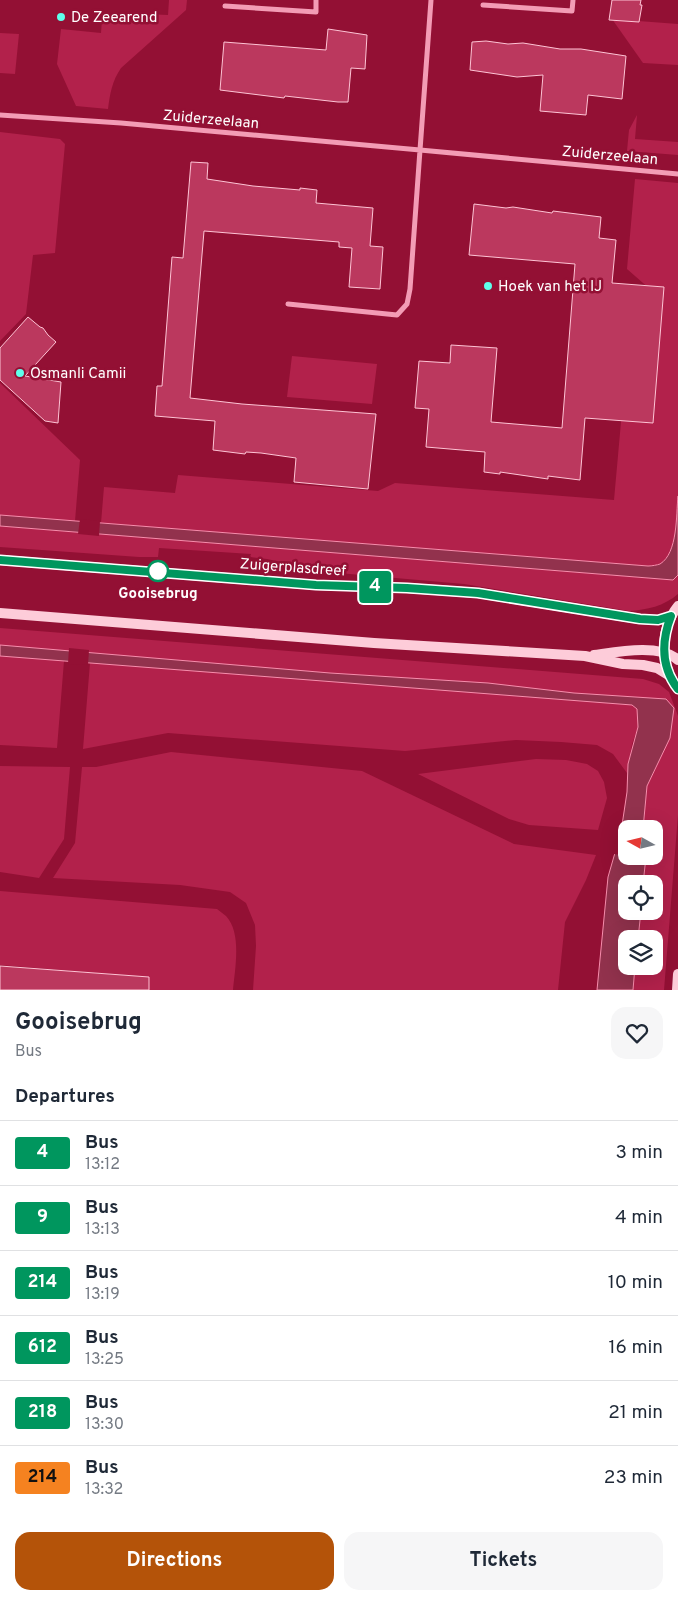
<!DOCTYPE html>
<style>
body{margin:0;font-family:Overpass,sans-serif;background:#f6f6f7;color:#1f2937;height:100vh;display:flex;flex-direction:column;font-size:19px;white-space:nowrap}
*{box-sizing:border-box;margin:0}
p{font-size:16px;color:#747a83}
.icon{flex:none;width:28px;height:28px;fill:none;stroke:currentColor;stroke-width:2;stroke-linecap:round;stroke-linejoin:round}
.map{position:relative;height:990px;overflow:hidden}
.drawer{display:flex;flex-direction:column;background:#fff;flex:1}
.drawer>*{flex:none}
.badge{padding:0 10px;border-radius:4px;font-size:18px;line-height:32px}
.needle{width:32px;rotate:278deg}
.controls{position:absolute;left:618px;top:820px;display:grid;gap:10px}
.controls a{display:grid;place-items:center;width:45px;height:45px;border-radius:10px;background:#fff;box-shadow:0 5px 20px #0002;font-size:25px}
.map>.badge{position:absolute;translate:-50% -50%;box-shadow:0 0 0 2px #fff}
h2{padding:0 15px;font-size:19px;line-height:45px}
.round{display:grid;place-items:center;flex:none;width:52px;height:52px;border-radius:15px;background:#f6f6f7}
.head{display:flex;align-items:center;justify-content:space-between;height:85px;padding:0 15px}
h1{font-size:24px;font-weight:700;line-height:38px}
.action{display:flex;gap:10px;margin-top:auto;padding:10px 15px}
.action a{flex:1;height:58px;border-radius:15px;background:#b45309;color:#fff;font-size:20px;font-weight:700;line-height:58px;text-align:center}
.action a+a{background:#f6f6f7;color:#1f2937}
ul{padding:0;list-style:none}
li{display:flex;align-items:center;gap:15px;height:65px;padding:0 15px;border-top:1px solid #e0e1e3}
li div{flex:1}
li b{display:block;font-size:19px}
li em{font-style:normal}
li .badge{min-width:55px;font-weight:700;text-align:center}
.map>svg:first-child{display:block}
.green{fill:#b2214b}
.water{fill:#92324d;stroke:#f78ead}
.pier{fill:#931034}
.building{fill:#bb385e;stroke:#fec4d5}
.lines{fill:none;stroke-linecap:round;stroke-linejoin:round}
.minor{stroke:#f39cb5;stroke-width:5}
.secondary{stroke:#fdccd9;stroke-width:10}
.line-casing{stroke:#fff;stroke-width:11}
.line{stroke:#00965e;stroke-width:8}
.poi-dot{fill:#5fffeb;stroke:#931034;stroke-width:2}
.stop-dot{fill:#fff;stroke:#00965e;stroke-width:2.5}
.labels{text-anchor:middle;stroke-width:5;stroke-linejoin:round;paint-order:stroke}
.poi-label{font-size:15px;fill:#fff;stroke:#931034;text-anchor:start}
.street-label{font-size:15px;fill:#fff;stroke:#931034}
.stop-label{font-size:15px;font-weight:bold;fill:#fff;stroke:#931034}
</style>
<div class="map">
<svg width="678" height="990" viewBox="0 0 678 990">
<rect width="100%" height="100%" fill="#931034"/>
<g class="green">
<path d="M169 0H187L186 10 121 68C112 81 110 94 108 109L76 106 57 64 61 29 101 33 102 19 121 21 122 13 168 15Z"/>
<polygon points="612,19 678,24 678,65 643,63"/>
<polygon points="0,33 19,34 15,74 0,73"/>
<polygon points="637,115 635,139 678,142 678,155 627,151 629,130"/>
<polygon points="0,132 60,139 65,144 55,253 33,255 26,314 0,341"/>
<path d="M635 179 678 183V496C676 515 678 553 660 564 657 565 652 566 648 566L101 523 104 487 175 493 178 475 378 491 395 483 614 500 622 411 651 290 627 269Z"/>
<polygon points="292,356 377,364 372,404 287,397"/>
<polygon points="0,383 80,460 75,521 0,515"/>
<path d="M0 526 673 580 678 575V594C664 606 647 610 629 611L464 584 327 572 267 559 250 557 251 554 159 548 158 557H139L0 547Z"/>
<polygon points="0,628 643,679 659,684 669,692 678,716 678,815 664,990 633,990 635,966 654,966 654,939 638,939 641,911 654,911 654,884 643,884 646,856 654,856 654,829 643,829 647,786 656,768 674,708 633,706 637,709 638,727 632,744 627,773 613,754 597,745 561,742 516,740 405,751 168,733 83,749 90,663 64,661 57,748 0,745"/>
<polygon points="171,752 362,771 514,844 596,855 586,880 565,922 558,990 253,990 256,946 255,925 246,903 230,892 180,885 53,878 75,843 82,767 96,767"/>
<polygon points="536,759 566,760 587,764 598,771 604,782 607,798 598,830 529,825 509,819 418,774"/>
<polygon points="0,766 70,767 64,839 39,878 0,872"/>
<path d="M0 891 217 909C220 911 223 914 226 916 242 933 235 969 233 990H145L146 977 0 965Z"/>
</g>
<g class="water">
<path d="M678 496V575L673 580 0 526V515L648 566C652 566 657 565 660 564 678 553 676 515 678 496Z"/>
<polygon points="0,645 330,673 488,683 574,693 666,699 674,708 670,738 647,786 643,829 626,829 626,856 646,857 643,884 626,884 626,911 641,911 638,939 626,939 626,966 635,966 633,990 597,990 608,877 621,832 627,792 628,764 638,727 637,709 632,705 0,656"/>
</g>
<g class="pier">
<polygon points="80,519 100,521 99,536 78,534"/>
<polygon points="69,648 89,650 88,665 68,664"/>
<polygon points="617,836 626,837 626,855 612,854"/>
</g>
<g class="building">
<polygon points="612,0 641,0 640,5 642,5 639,22 609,20"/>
<polygon points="328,29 367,35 365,69 351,68 348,102 338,102 285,96 284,98 220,90 224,42 326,50"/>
<polygon points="486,41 508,44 523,43 560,49 581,49 626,56 622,99 588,95 586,115 540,111 543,75 517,77 470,70 472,42"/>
<polygon points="191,162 208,163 207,179 253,186 300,190 300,188 317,190 316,203 373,208 370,246 383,247 380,289 349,287 352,248 339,247 339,242 204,231 190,398 242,404 376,414 368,489 294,482 296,458 261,453 246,452 245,454 213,450 215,421 155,416 157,386 162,386 172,257 183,258"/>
<polygon points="474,204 506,208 513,207 552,213 553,211 601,217 599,238 616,240 612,283 664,287 653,423 585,418 580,480 548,476 548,479 500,472 500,474 484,472 485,452 426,447 429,409 415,408 419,361 450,363 451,345 497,348 491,422 562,428 575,264 469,255"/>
<polygon points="28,317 40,327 43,328 48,335 56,342 25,376 61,382 58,423 45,421 0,380 0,348"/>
<polygon points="0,966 149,977 149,990 0,990"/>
</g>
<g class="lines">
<g class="minor">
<polyline points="431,0 420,150 678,174"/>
<polyline points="483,5 572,11 573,0"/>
<polyline points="225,6 316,12 316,0"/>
<polyline points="0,115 121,123 420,150 410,289 407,304 397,315 288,304"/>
</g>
<g class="secondary">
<polyline points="0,560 316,585 407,588 478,593 640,619 658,620 671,617"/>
<path d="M678 606C659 630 660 665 678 689"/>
<polyline points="0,613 374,643 585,656 623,664 643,665 657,668 670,676"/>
<path d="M594 655C616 652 660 643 678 660"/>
<polyline points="677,990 678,974"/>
</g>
</g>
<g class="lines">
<defs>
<path id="line" d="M0 560 316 585 407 588 478 593 640 619 658 620 671 616C661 642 661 667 678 689"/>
</defs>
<use href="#line" class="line-casing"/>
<use href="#line" class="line"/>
</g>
<g class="poi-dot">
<circle cx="61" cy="17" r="5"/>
<circle cx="488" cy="286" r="5"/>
<circle cx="20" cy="373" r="5"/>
</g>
<circle class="stop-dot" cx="158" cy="571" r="10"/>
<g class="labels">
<g class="poi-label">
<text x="71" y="22">De Zeearend</text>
<text x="498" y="291">Hoek van het IJ</text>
<text x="30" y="378">Osmanli Camii</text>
</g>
<g class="street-label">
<text transform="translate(211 119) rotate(5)" y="5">Zuiderzeelaan</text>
<text transform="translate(610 155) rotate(5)" y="5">Zuiderzeelaan</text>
<text transform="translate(293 567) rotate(4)" y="5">Zuigerplasdreef</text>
</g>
<g class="stop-label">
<text x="158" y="598">Gooisebrug</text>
</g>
</g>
</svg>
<div class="controls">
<a><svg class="needle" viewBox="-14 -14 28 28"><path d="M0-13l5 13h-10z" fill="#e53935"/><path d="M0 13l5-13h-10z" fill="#747a83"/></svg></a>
<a><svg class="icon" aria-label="locate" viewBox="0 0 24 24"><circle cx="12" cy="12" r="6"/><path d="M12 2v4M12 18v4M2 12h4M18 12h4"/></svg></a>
<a><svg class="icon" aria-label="layers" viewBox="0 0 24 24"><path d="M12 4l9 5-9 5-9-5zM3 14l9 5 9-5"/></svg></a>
</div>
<b class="badge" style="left:375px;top:587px;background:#00965e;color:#fff">4</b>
</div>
<section class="drawer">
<div class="head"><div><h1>Gooisebrug</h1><p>Bus</p></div><a class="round"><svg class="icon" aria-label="heart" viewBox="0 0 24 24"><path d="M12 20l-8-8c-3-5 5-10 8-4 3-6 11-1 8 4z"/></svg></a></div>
<h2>Departures</h2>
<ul>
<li><span class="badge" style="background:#00965e;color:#fff">4</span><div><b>Bus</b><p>13:12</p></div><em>3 min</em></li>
<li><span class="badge" style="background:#00965e;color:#fff">9</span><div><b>Bus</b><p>13:13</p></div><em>4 min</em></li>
<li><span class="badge" style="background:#00965e;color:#fff">214</span><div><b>Bus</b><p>13:19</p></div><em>10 min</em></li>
<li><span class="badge" style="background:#00965e;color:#fff">612</span><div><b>Bus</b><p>13:25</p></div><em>16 min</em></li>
<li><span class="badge" style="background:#00965e;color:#fff">218</span><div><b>Bus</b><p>13:30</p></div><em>21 min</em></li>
<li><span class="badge" style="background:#f58220;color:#111">214</span><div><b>Bus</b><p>13:32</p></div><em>23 min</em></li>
</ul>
<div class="action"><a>Directions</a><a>Tickets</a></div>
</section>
